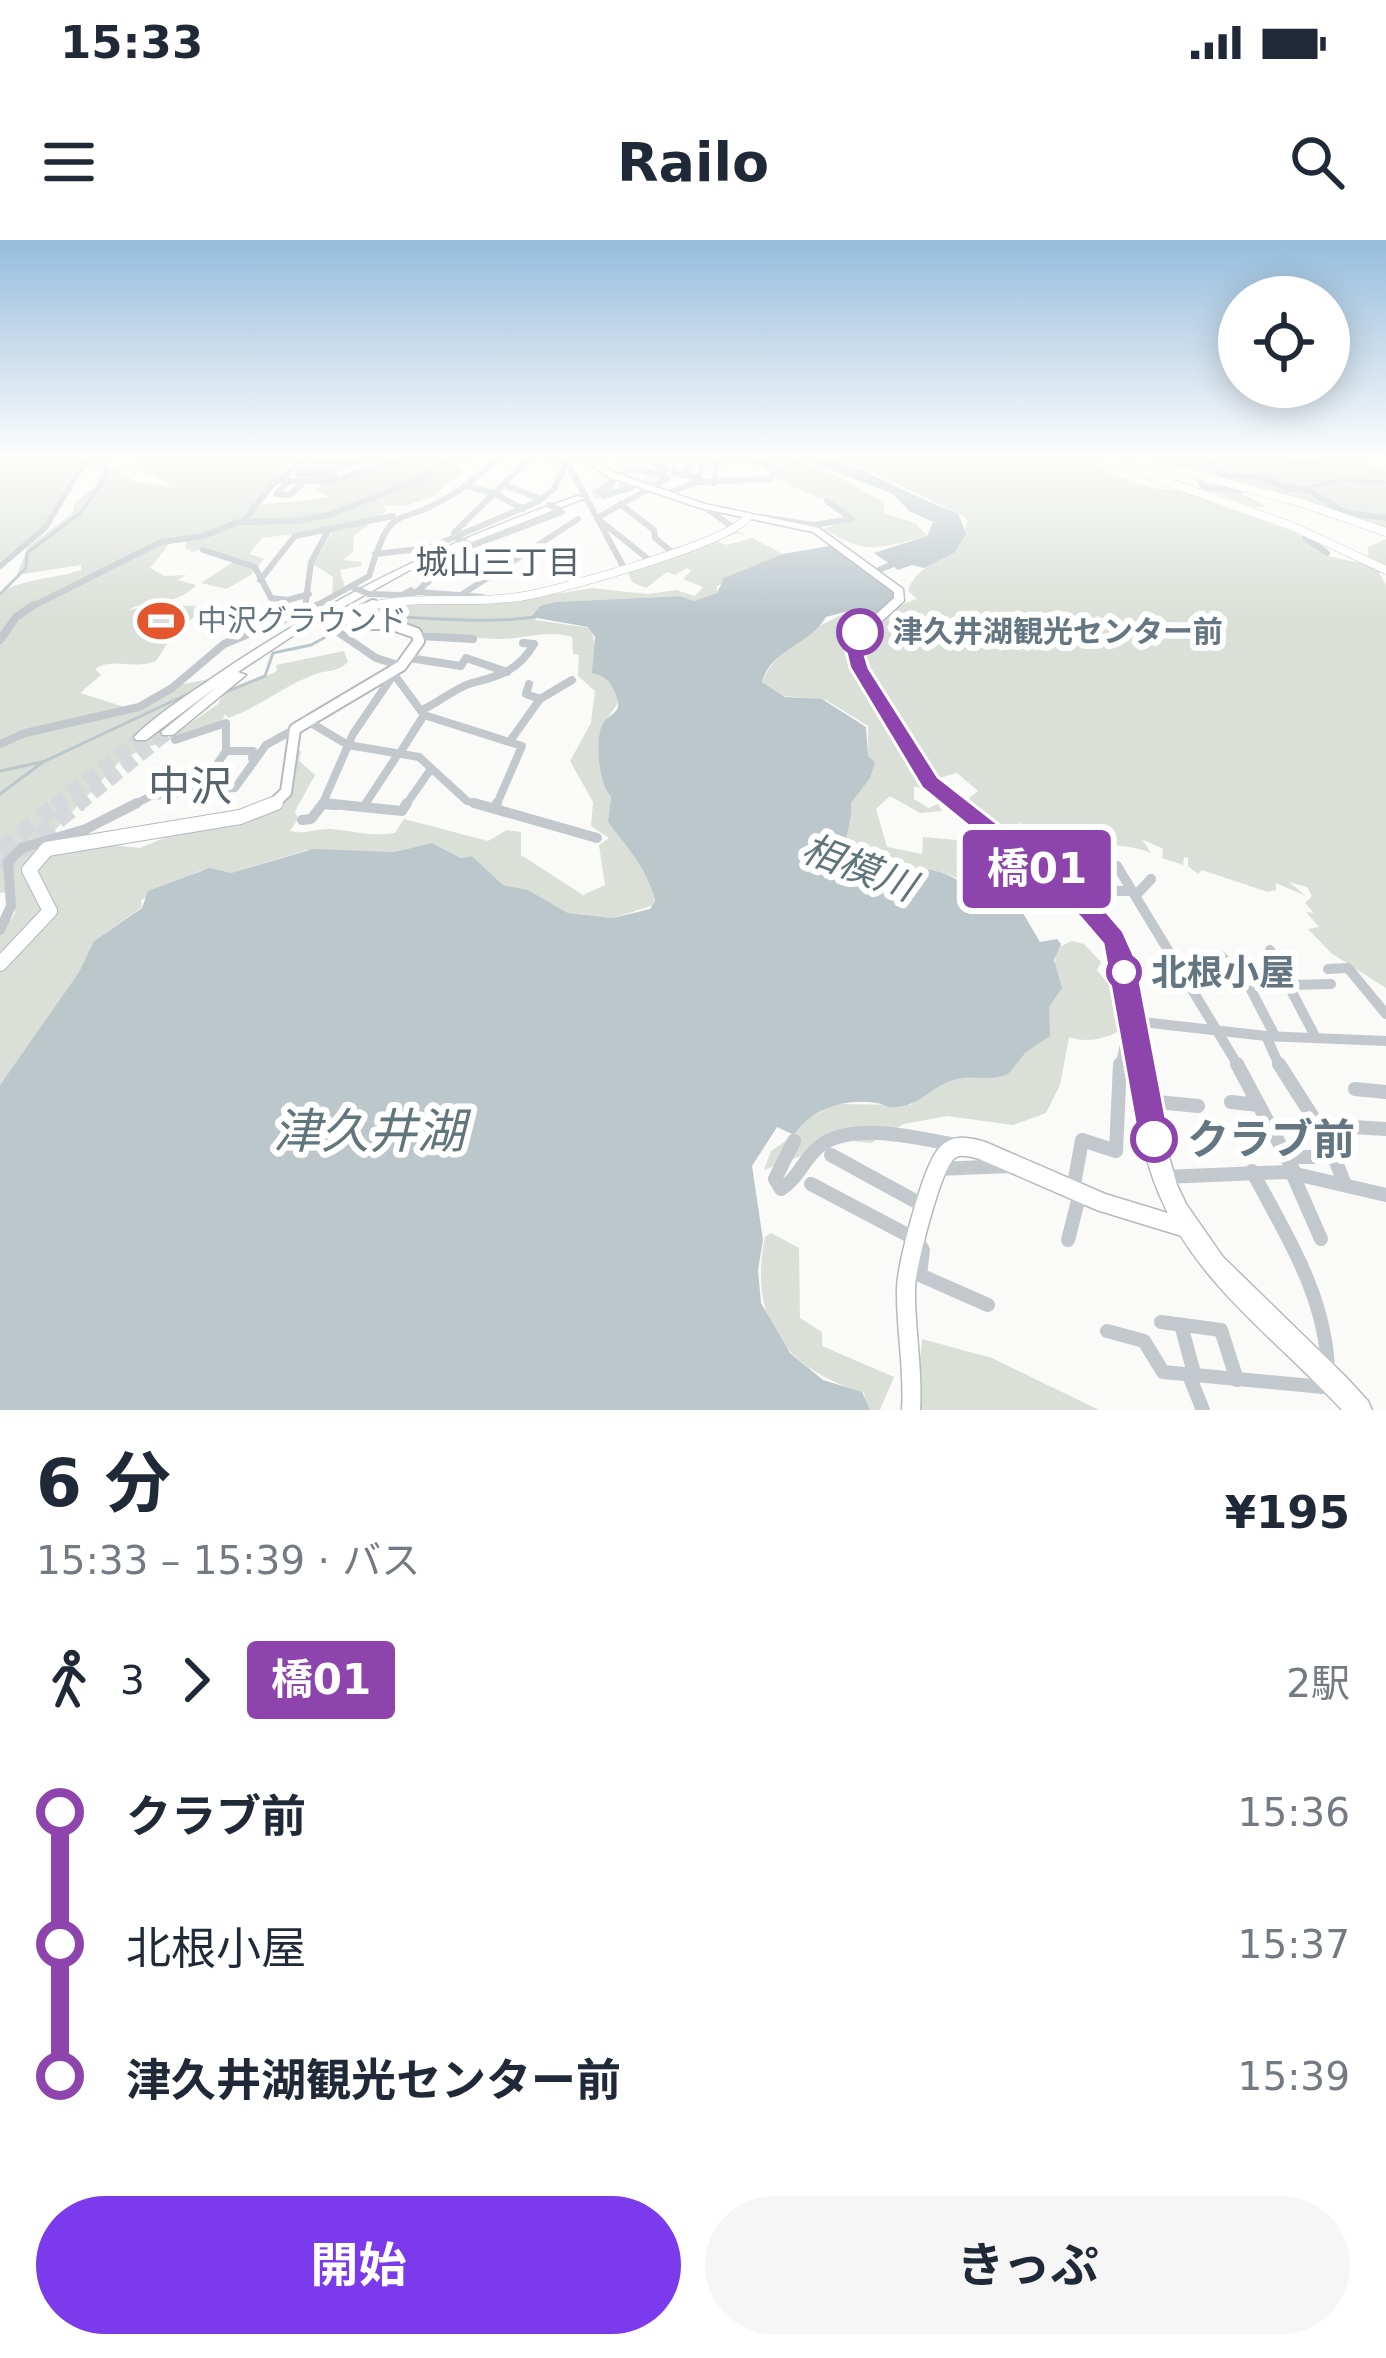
<!DOCTYPE html>
<html lang="ja">
<meta charset="utf-8">
<style>
body{margin:0;font-family:"DejaVu Sans","Noto Sans JP",sans-serif;background:#f6f6f7;color:#1f2937;height:100vh;display:flex;flex-direction:column;font-size:45px;white-space:nowrap}
*{box-sizing:border-box;margin:0}
p{font-size:39px;color:#747a83}
.icon{flex:none;width:66px;height:66px;fill:none;stroke:currentColor;stroke-width:2;stroke-linecap:round;stroke-linejoin:round}
.map{position:relative;height:1170px;overflow:hidden}
.details{display:flex;flex-direction:column;background:#fff;flex:1}
.details>*{flex:none}
.badge{padding:0 24px;border-radius:9px;font-size:42px;line-height:78px}
.fabs{position:absolute;left:1218px;top:36px;display:grid;gap:24px}
.fabs a{display:grid;place-items:center;width:132px;height:132px;border-radius:50%;background:#fff;box-shadow:0 6px 30px #0003;font-size:60px}
.map>.badge{position:absolute;translate:-50% -50%;box-shadow:0 0 0 6px #fff}
.legs{display:flex;align-items:center;gap:18px;height:132px;padding:0 36px;font-size:39px}
.legs p{margin-inline-start:auto}
.head{display:flex;align-items:center;justify-content:space-between;height:204px;padding:0 36px}
h1{font-size:66px;font-weight:700;line-height:90px}
.action{display:flex;gap:24px;margin-top:auto;padding:24px 36px}
.action a{flex:1;height:138px;border-radius:72px;background:#7c3aed;color:#fff;font-size:48px;font-weight:700;line-height:138px;text-align:center}
.action a+a{background:#f6f6f7;color:#1f2937}
ul{padding:0 36px;list-style:none}
li{display:flex;align-items:center;gap:42px;height:132px;font-size:45px}
li i{display:grid;place-items:center;width:18px;height:100%;margin:0 15px;background:currentColor}
li i::after{content:'';width:30px;height:30px;margin:-15px;border:9px solid;border-radius:50%;background:#fff}
li p{margin-inline-start:auto}
li:first-child i{background:linear-gradient(#0000 50%,currentColor 0)}
li:last-child i{background:linear-gradient(currentColor 50%,#0000 0)}
.status{display:flex;justify-content:space-between;align-items:center;height:84px;padding:0 60px;background:#fff;direction:ltr}
.status svg{height:33px;fill:currentColor}
header{display:flex;justify-content:space-between;align-items:center;height:156px;padding:0 36px;background:#fff;font-size:54px;font-weight:700}
.map>svg:first-child{display:block}
.green{fill:#dadfd7}
.water{fill:#bbc7cb}
.lines{fill:none;stroke-linecap:round;stroke-linejoin:round}
.stream{stroke:#bbc7cb;stroke-width:3}
.river{stroke:#bbc7cb;stroke-width:6}
.minor-tunnel{stroke:#d5d9db;stroke-width:6;stroke-dasharray:6 3;stroke-linecap:butt}
.highway-tunnel-far2{stroke:#d5d9db;stroke-width:9;stroke-dasharray:9 4.5;stroke-linecap:butt}
.highway-tunnel-far1{stroke:#d5d9db;stroke-width:14;stroke-dasharray:14 6;stroke-linecap:butt}
.highway-tunnel{stroke:#d5d9db;stroke-width:16;stroke-dasharray:16 9;stroke-linecap:butt}
.major-far3-casing{stroke:#b5babe;stroke-width:9}
.major-far2-casing{stroke:#b5babe;stroke-width:14}
.major-far1-casing{stroke:#b5babe;stroke-width:16}
.major-casing{stroke:#b5babe;stroke-width:21}
.highway-casing{stroke:#b4b9bd;stroke-width:3}
.minor-far3{stroke:#c3c8cc;stroke-width:6}
.minor-far2{stroke:#c3c8cc;stroke-width:8}
.minor-far1{stroke:#c3c8cc;stroke-width:10}
.minor{stroke:#c3c8cc;stroke-width:14}
.major-far3{stroke:#fff;stroke-width:8}
.major-far2{stroke:#fff;stroke-width:10}
.major-far1{stroke:#fff;stroke-width:14}
.major{stroke:#fff;stroke-width:18}
.highway{fill:#fff;fill-rule:evenodd}
.minor-bridge-far1{stroke:#c3c8cc;stroke-width:6}
.minor-bridge{stroke:#c3c8cc;stroke-width:8}
.line-1{fill:#8e44ad;stroke:#fff;stroke-width:3}
.stop-1-dot{fill:#fff;stroke:#8e44ad;stroke-width:6}
.labels{text-anchor:middle;stroke-width:12;stroke-linejoin:round;paint-order:stroke}
.far-poi-label{font-size:30px;fill:#657683;stroke:#fff;text-anchor:start}
.far-stop-label{font-size:30px;font-weight:bold;fill:#657683;stroke:#fff;text-anchor:start}
.far-neighbourhood-label{font-size:33px;fill:#57646e;stroke:#fff}
.stop-label{font-size:36px;font-weight:bold;fill:#657683;stroke:#fff;text-anchor:start}
.water-label{font-size:39px;font-style:italic;fill:#60757c;stroke:#fff}
.quarter-label{font-size:42px;fill:#57646e;stroke:#fff}
.near-stop-label{font-size:42px;font-weight:bold;fill:#657683;stroke:#fff;text-anchor:start}
.near-water-label{font-size:48px;font-style:italic;fill:#60757c;stroke:#fff}
</style>
<div class="status"><b>15:33</b><svg viewBox="0 0 49 12"><path d="M0 12V9h3v3zM5 12V6h3v6zM10 12V3h3v9zM15 12V0h3v12zM26 1h20v11H26zM47 4h2v5h-2z"/></svg></div>
<header><svg class="icon" aria-label="menu" viewBox="0 0 24 24"><path d="M4 6h16M4 12h16M4 18h16"/></svg>Railo<svg class="icon" aria-label="search" viewBox="0 0 24 24"><circle cx="10" cy="10" r="6"/><path d="M15 15l6 6"/></svg></header>
<div class="map">
<svg width="1386" height="1170" viewBox="0 0 1386 1170">
<rect width="100%" height="100%" fill="#fafaf8"/>
<g class="green">
<polygon points="0,215 94,215 74,230 44,287 0,321"/>
<path d="M132 215H199L207 220 211 215 282 217 284 229 238 282 249 280 258 265C274 262 319 261 329 256L314 251 321 244 421 215H487L457 224 463 231 432 257 404 266 383 265 386 271 354 296 353 312 343 320 362 322 361 326 340 330 345 348 332 358 333 337 313 324 334 289 262 298 249 314 226 306 264 319 251 335 226 349 201 343 233 322 203 309 192 312 185 308 186 301 169 304 150 328 164 336 186 335 178 340 196 345C175 368 150 357 126 371L149 365 204 366 177 394 150 389 172 396 156 421C134 430 114 417 95 429L101 435 80 453 134 470 183 444 209 439 133 497 136 503 152 496 169 498 218 464 223 455 277 431 276 425 344 411 348 422C335 434 327 429 313 435 284 446 259 467 228 478L225 474 222 482 140 510 118 523 55 590 57 595 90 590 89 601 113 597 119 606 140 608 188 588 281 563 291 512 301 511 299 521 315 535 295 571 298 579 290 591C305 595 316 588 331 589 353 591 373 597 395 593L404 579 488 601 507 590 521 592V615L583 655 605 645 599 605 609 598 591 586 593 562 570 521 591 483 595 451 578 436 579 415 573 414 572 397C546 389 523 400 497 399 449 397 404 388 357 381L362 371 401 361 506 362 592 348 647 354 676 350 695 356 703 347 683 339 691 331 687 328 675 335 667 332 646 348 632 342 626 328 737 291 747 296 737 293 717 301 726 305 752 298 783 314 717 346V353L694 361 680 356 556 362 538 371 535 380 591 388 596 411 593 432C646 453 605 470 600 492 596 510 599 543 611 557L608 582C627 606 655 632 654 665L613 678 568 673 528 650 503 645 472 616 461 618 432 603 394 612 307 610 231 633 200 631 141 660 142 667 94 701 79 732 0 845V693L15 674V651L0 653V353C24 338 54 339 81 330V325L17 335 28 307 73 273 75 262 96 246 100 231 111 227 136 242 175 247 146 233Z"/>
<path d="M757 215C809 215 839 239 884 262V273L915 283 927 296C878 308 868 316 824 289L854 277 821 257 823 260 774 238 777 231 743 219Z"/>
<path d="M836 215H1066L1100 226 1115 236 1156 249 1189 251 1215 264 1296 293 1328 316 1360 323 1369 314 1367 308 1386 299V325L1379 333 1386 345V748L1331 713 1308 689 1319 687 1306 672 1314 673 1305 663 1312 656 1307 647 1289 642 1306 656 1276 643V650L1268 652 1202 630 1198 634 1188 626V618L1184 617 1183 625 1162 618 1163 609 1142 599 1151 613C1128 603 1101 607 1080 598L1078 611 1025 608 1018 596 1021 582 1006 595 961 565 978 551 957 533 932 540 864 427C859 391 885 369 917 359L908 351C915 327 939 323 956 307 965 299 963 292 968 281L964 276Z"/>
<path d="M1126 215H1261L1306 223C1339 208 1353 216 1386 232V290L1266 252 1233 249 1266 266 1256 268 1210 250 1204 245 1210 241Z"/>
<path d="M849 372 864 382 852 393C846 437 906 513 931 551L914 546V559L929 568 938 564 942 571 920 573 890 556 876 569 887 607 922 614 923 597 968 601C990 633 1022 636 1044 660L1041 664C989 673 981 642 936 631 905 624 873 630 845 614 844 598 845 570 854 556 862 543 870 538 875 522L868 516V486L826 460 784 456 762 442C775 409 821 383 849 372Z"/>
<path d="M1072 701 1084 704 1101 722 1097 730 1121 760 1125 788C1108 798 1088 804 1069 797L1060 845 1046 873 1013 885 947 876 904 884 871 903 843 900 764 930 771 911 794 895 804 881 834 864 910 865 937 844 971 834 1049 765 1057 708Z"/>
<path d="M771 993 799 1008 800 1078 822 1092V1106L894 1137 880 1170H868L864 1153C785 1128 748 1081 765 997Z"/>
<polygon points="922,1099 992,1118 1099,1170 916,1170"/>
</g>
<g class="water">
<path d="M792 215C854 215 902 255 958 273L966 294 955 312 924 328 912 325 898 330 874 313 927 296 933 282 909 271 893 254Z"/>
<path d="M835 305 896 352V358L875 374 856 369 826 377C811 404 771 409 762 442L785 457 822 459 866 487 868 516 875 522 870 538 851 563C853 581 844 595 845 614 873 631 908 623 940 632 967 641 992 667 1020 668L1040 702 1057 699 1061 704 1054 720 1062 748 1049 767 1050 796 1026 812 1008 834C990 842 972 834 953 840 930 847 921 866 895 867 889 868 883 864 877 863 845 858 812 868 794 895L777 887 752 926 763 1000 758 1030 761 1063 790 1113 823 1140 862 1152 870 1170H0V845L79 732 94 701 142 668 148 651 210 628 231 633 313 609 394 612 432 603 461 618 472 616 503 645 528 650 568 673 613 678 650 669 655 661C648 629 627 607 608 582L611 557C599 543 596 510 600 491 606 469 627 478 614 450 608 439 606 437 592 433L595 397 588 387 531 377 540 366 556 362 680 356 694 361 717 353 724 338 783 314Z"/>
</g>
<g class="lines">
<g class="stream">
<polyline points="1303,249 1340,240 1386,242"/>
<polyline points="0,354 26,328 27,313 80,273 107,235 104,221 114,215"/>
<path d="M367 376C422 376 482 385 535 377"/>
<polyline points="226,452 265,436 273,413 311,405 340,389"/>
<polyline points="0,531 42,522"/>
<polyline points="0,554 43,522 192,452"/>
</g>
<g class="river">
<polyline points="1162,215 1205,217 1221,235 1263,237 1283,247 1310,251 1346,273 1386,278"/>
<polyline points="869,334 903,320"/>
</g>
<polyline class="minor-tunnel" points="417,215 427,222"/>
<polyline class="highway-tunnel-far2" points="580,258 737,216"/>
<g class="highway-tunnel-far1">
<polyline points="54,566 141,497"/>
<polyline points="77,566 168,492"/>
</g>
<g class="highway-tunnel">
<polyline points="0,609 58,563"/>
<polyline points="0,628 80,563"/>
</g>
<defs>
<g id="major-far3">
<polyline points="1123,215 1302,263 1386,292"/>
<polyline points="1098,217 1294,287 1386,330"/>
<path d="M362 368C416 353 475 366 530 355 568 347 729 303 748 277"/>
</g>
<polyline id="major-far2" points="271,566 286,552 295,489 401,426 419,401 416,393 390,384 353,384 348,379 373,365"/>
<polyline id="major-far1" points="0,724 50,671 29,630 47,609 240,577 276,563"/>
<path id="major" d="M911 1170C914 1129 905 1089 906 1048 907 1025 931 930 946 914 956 903 968 907 981 910L1101 962 1186 988"/>
<g id="highway">
<path d="M581 215H591L612 232 705 264 819 288 903 349 904 361 863 398 866 427 935 539 1095 665 1117 689 1131 720 1160 885 1177 945 1186 964 1223 1017 1346 1137 1368 1161 1372 1170H1342C1278 1100 1196 1044 1159 954 1137 901 1131 840 1123 784 1119 757 1118 727 1106 703 1101 692 1091 684 1083 675L925 547 854 427 851 397 894 358V352L813 292 700 268 606 236Z"/>
<polygon points="736,215 751,215 736,219"/>
<polygon points="1079,215 1093,215 1190,246 1183,248"/>
<path d="M577 256 585 258 465 305 408 331 300 391 238 432 246 435 173 495H163L161 492 219 445 146 500H136L134 497C157 474 188 455 215 436 328 359 448 300 577 256Z"/>
</g>
</defs>
<use href="#major-far3" class="major-far3-casing"/>
<use href="#major-far2" class="major-far2-casing"/>
<use href="#major-far1" class="major-far1-casing"/>
<use href="#major" class="major-casing"/>
<use href="#highway" class="highway-casing"/>
<g class="minor-far3">
<polyline points="320,215 315,221 348,222"/>
<polyline points="571,215 567,222 623,326"/>
<polyline points="617,215 676,221"/>
<polyline points="678,215 673,232 699,238"/>
<polyline points="1285,215 1304,222"/>
<polyline points="294,219 299,215"/>
<polyline points="345,224 370,217"/>
<polyline points="301,231 298,234 335,235"/>
<polyline points="301,231 342,228"/>
<polyline points="684,236 692,215"/>
<polyline points="1199,239 1204,248 1240,250"/>
<polyline points="277,241 332,241 416,215"/>
<polyline points="289,241 276,254 290,255 304,242"/>
<polyline points="697,242 706,215"/>
<polyline points="713,243 720,215"/>
<polyline points="465,246 494,253 523,269"/>
<polyline points="509,247 541,259"/>
<polyline points="608,254 599,251 631,228 657,234"/>
<polyline points="666,254 697,242 770,239 775,231 764,223 725,215"/>
<polyline points="604,256 633,247"/>
<polyline points="620,264 654,290 655,298 672,312"/>
<polyline points="703,266 734,288 731,290"/>
<polyline points="761,277 813,285 852,279 827,261"/>
<polyline points="243,282 271,246 311,215"/>
<polyline points="458,299 454,293 533,215"/>
<polyline points="1319,301 1305,298 1327,313"/>
<polyline points="203,310 255,327 271,358 288,360 309,354"/>
<polyline points="375,314 429,308 539,261 554,249 567,222 550,215"/>
<polyline points="458,318 495,329"/>
<polyline points="648,319 597,278 668,238 657,234 666,228 654,225 660,219"/>
<polyline points="0,326 45,288 79,231 95,215"/>
<polyline points="260,340 295,296 393,276"/>
<polyline points="424,345 419,352 483,357"/>
<polyline points="369,354 402,355 411,350"/>
<polyline points="461,355 578,279"/>
<polyline points="409,358 471,306 562,272"/>
<polyline points="29,368 161,302 204,296 238,282 298,281 331,274 422,239 439,222 473,215"/>
<polyline points="305,368 311,322 328,291"/>
<path d="M312 368 369 336C393 257 394 291 450 256 469 245 486 228 503 215"/>
</g>
<g class="minor-far2">
<polyline points="341,394 376,418 401,426"/>
<polyline points="419,396 473,399"/>
<polyline points="0,400 16,377 34,365"/>
<polyline points="409,418 461,426 466,418 507,432"/>
<polyline points="396,437 424,475 522,506 496,566"/>
<polyline points="529,444 526,454 540,459"/>
<path d="M422 470C438 463 457 447 472 443 500 436 518 431 534 404L523 403"/>
<polyline points="306,480 348,505 419,517 467,561 485,566"/>
<polyline points="175,500 226,483 226,511 198,552"/>
<polyline points="510,501 540,459 572,440"/>
<polyline points="0,504 25,493 139,467 172,448 224,404 319,365"/>
<polyline points="226,511 253,511 252,518"/>
<polyline points="400,513 424,475"/>
<polyline points="131,566 151,556 235,548 266,505 295,489"/>
<polyline points="336,566 322,565 353,494 398,428"/>
<polyline points="364,566 398,514"/>
<polyline points="405,566 431,529"/>
</g>
<g class="minor-far1">
<polyline points="323,563 402,571 407,563"/>
<polyline points="474,563 597,598"/>
<polyline points="495,568 497,563"/>
<polyline points="302,580 311,579 322,565"/>
<polyline points="1101,620 1117,626 1239,827"/>
<polyline points="1087,651 1129,651"/>
<polyline points="1138,653 1151,639"/>
<polyline points="0,690 11,666 8,622 22,608 86,589 137,563"/>
<polyline points="1270,710 1316,798"/>
<polyline points="1221,716 1249,746 1275,796"/>
<polyline points="1328,729 1348,728 1386,774"/>
<polyline points="1290,745 1331,744"/>
<polyline points="1133,781 1266,796 1386,801"/>
<polyline points="1266,796 1280,827"/>
<polyline points="1120,827 1126,800 1136,800"/>
</g>
<g class="minor">
<polyline points="1237,824 1295,933"/>
<polyline points="1279,824 1328,901 1345,945"/>
<polyline points="1355,849 1386,852"/>
<polyline points="1148,861 1198,866"/>
<polyline points="1231,862 1259,865"/>
<polyline points="1318,885 1386,889"/>
<path d="M794 901 775 939 781 949C799 938 804 918 820 906 853 881 918 898 955 905"/>
<polyline points="831,915 926,967"/>
<polyline points="1288,917 1319,917"/>
<polyline points="937,929 1010,926"/>
<path d="M1252 931C1286 995 1326 1056 1328 1131"/>
<polyline points="1292,933 1321,999"/>
<polyline points="1163,937 1287,932 1386,955"/>
<polyline points="811,944 917,1000 923,1010 920,1035 988,1065"/>
<polyline points="1073,950 1082,900 1116,911 1120,824"/>
<polyline points="1068,1000 1080,953"/>
<polyline points="1161,1082 1221,1090 1237,1140"/>
<polyline points="1181,1085 1194,1133"/>
<polyline points="1107,1091 1144,1101 1163,1132 1333,1148"/>
<polyline points="1188,1133 1203,1170"/>
</g>
<use href="#major-far3" class="major-far3"/>
<use href="#major-far2" class="major-far2"/>
<use href="#major-far1" class="major-far1"/>
<use href="#major" class="major"/>
<use href="#highway" class="highway"/>
<g class="minor-bridge-far1">
<polyline points="549,265 560,270"/>
<polyline points="459,299 470,305"/>
<polyline points="354,348 369,354"/>
</g>
<polyline class="minor-bridge" points="309,372 341,394"/>
</g>
<linearGradient id="sky" x2="0" y2="1"><stop stop-color="#96bcdc"/><stop offset="0.57" stop-color="#fdfdfc"/><stop offset="1" stop-color="#fdfdfc" stop-opacity="0"/></linearGradient>
<rect width="1386" height="379" fill="url(#sky)"/>
<polygon class="line-1" points="860,387 869,392 864,412 869,428 938,537 1098,662 1123,691 1136,720 1170,899 1166,910 1154,915 1143,910 1138,899 1103,704 1080,677 922,548 850,428 846,412 851,392"/>
<defs>
<symbol id="stadium-bare" viewBox="-9 -9 18 18"><path d="M0-5a6.5 5 0 1 0 0 10a6.5 5 0 1 0 0-10ZM-3.5-1.8h7v3.6h-7Z" fill="#e4572e" stroke="#fff" stroke-width="2.5" paint-order="stroke"/></symbol>
</defs>
<g fill-rule="evenodd">
<use href="#stadium-bare" x="128" y="348" width="66" height="66"/>
</g>
<g class="stop-1-dot">
<circle cx="860" cy="392" r="21"/>
<circle cx="1124" cy="732" r="15"/>
<circle cx="1154" cy="899" r="21"/>
</g>
<g class="labels">
<g class="far-poi-label">
<text x="197" y="391">中沢グラウンド</text>
</g>
<g class="far-stop-label">
<text x="893" y="402">津久井湖観光センター前</text>
</g>
<g class="far-neighbourhood-label">
<text x="498" y="334">城山三丁目</text>
</g>
<g class="stop-label">
<text x="1151" y="745">北根小屋</text>
</g>
<g class="water-label">
<text transform="translate(859 627) rotate(21)" y="14">相模川</text>
</g>
<g class="quarter-label">
<text x="190" y="561">中沢</text>
</g>
<g class="near-stop-label">
<text x="1187" y="914">クラブ前</text>
</g>
<g class="near-water-label">
<text x="369" y="908">津久井湖</text>
</g>
</g>
</svg>
<div class="fabs">
<a><svg class="icon" aria-label="locate" viewBox="0 0 24 24"><circle cx="12" cy="12" r="6"/><path d="M12 2v4M12 18v4M2 12h4M18 12h4"/></svg></a>
</div>
<b class="badge" style="left:1037px;top:629px;background:#8e44ad;color:#fff">橋01</b>
</div>
<section class="details">
<div class="head"><div><h1>6 分</h1><p>15:33 – 15:39 · バス</p></div><b>¥195</b></div>
<div class="legs"><svg class="icon" aria-label="walk" viewBox="0 0 24 24"><circle cx="13" cy="4" r="2"/><path d="M13 8l-2 6 4 7M11 14l-3 7M7 12l3-4h3l4 4"/></svg>3<svg class="icon" aria-label="forward" viewBox="0 0 24 24"><path d="M9 5l7 7-7 7"/></svg><b class="badge" style="background:#8e44ad;color:#fff">橋01</b><p>2駅</p></div>
<ul>
<li><i style="color:#8e44ad"></i><b>クラブ前</b><p>15:36</p></li>
<li><i style="color:#8e44ad"></i><span>北根小屋</span><p>15:37</p></li>
<li><i style="color:#8e44ad"></i><b>津久井湖観光センター前</b><p>15:39</p></li>
</ul>
<div class="action"><a>開始</a><a>きっぷ</a></div>
</section>
